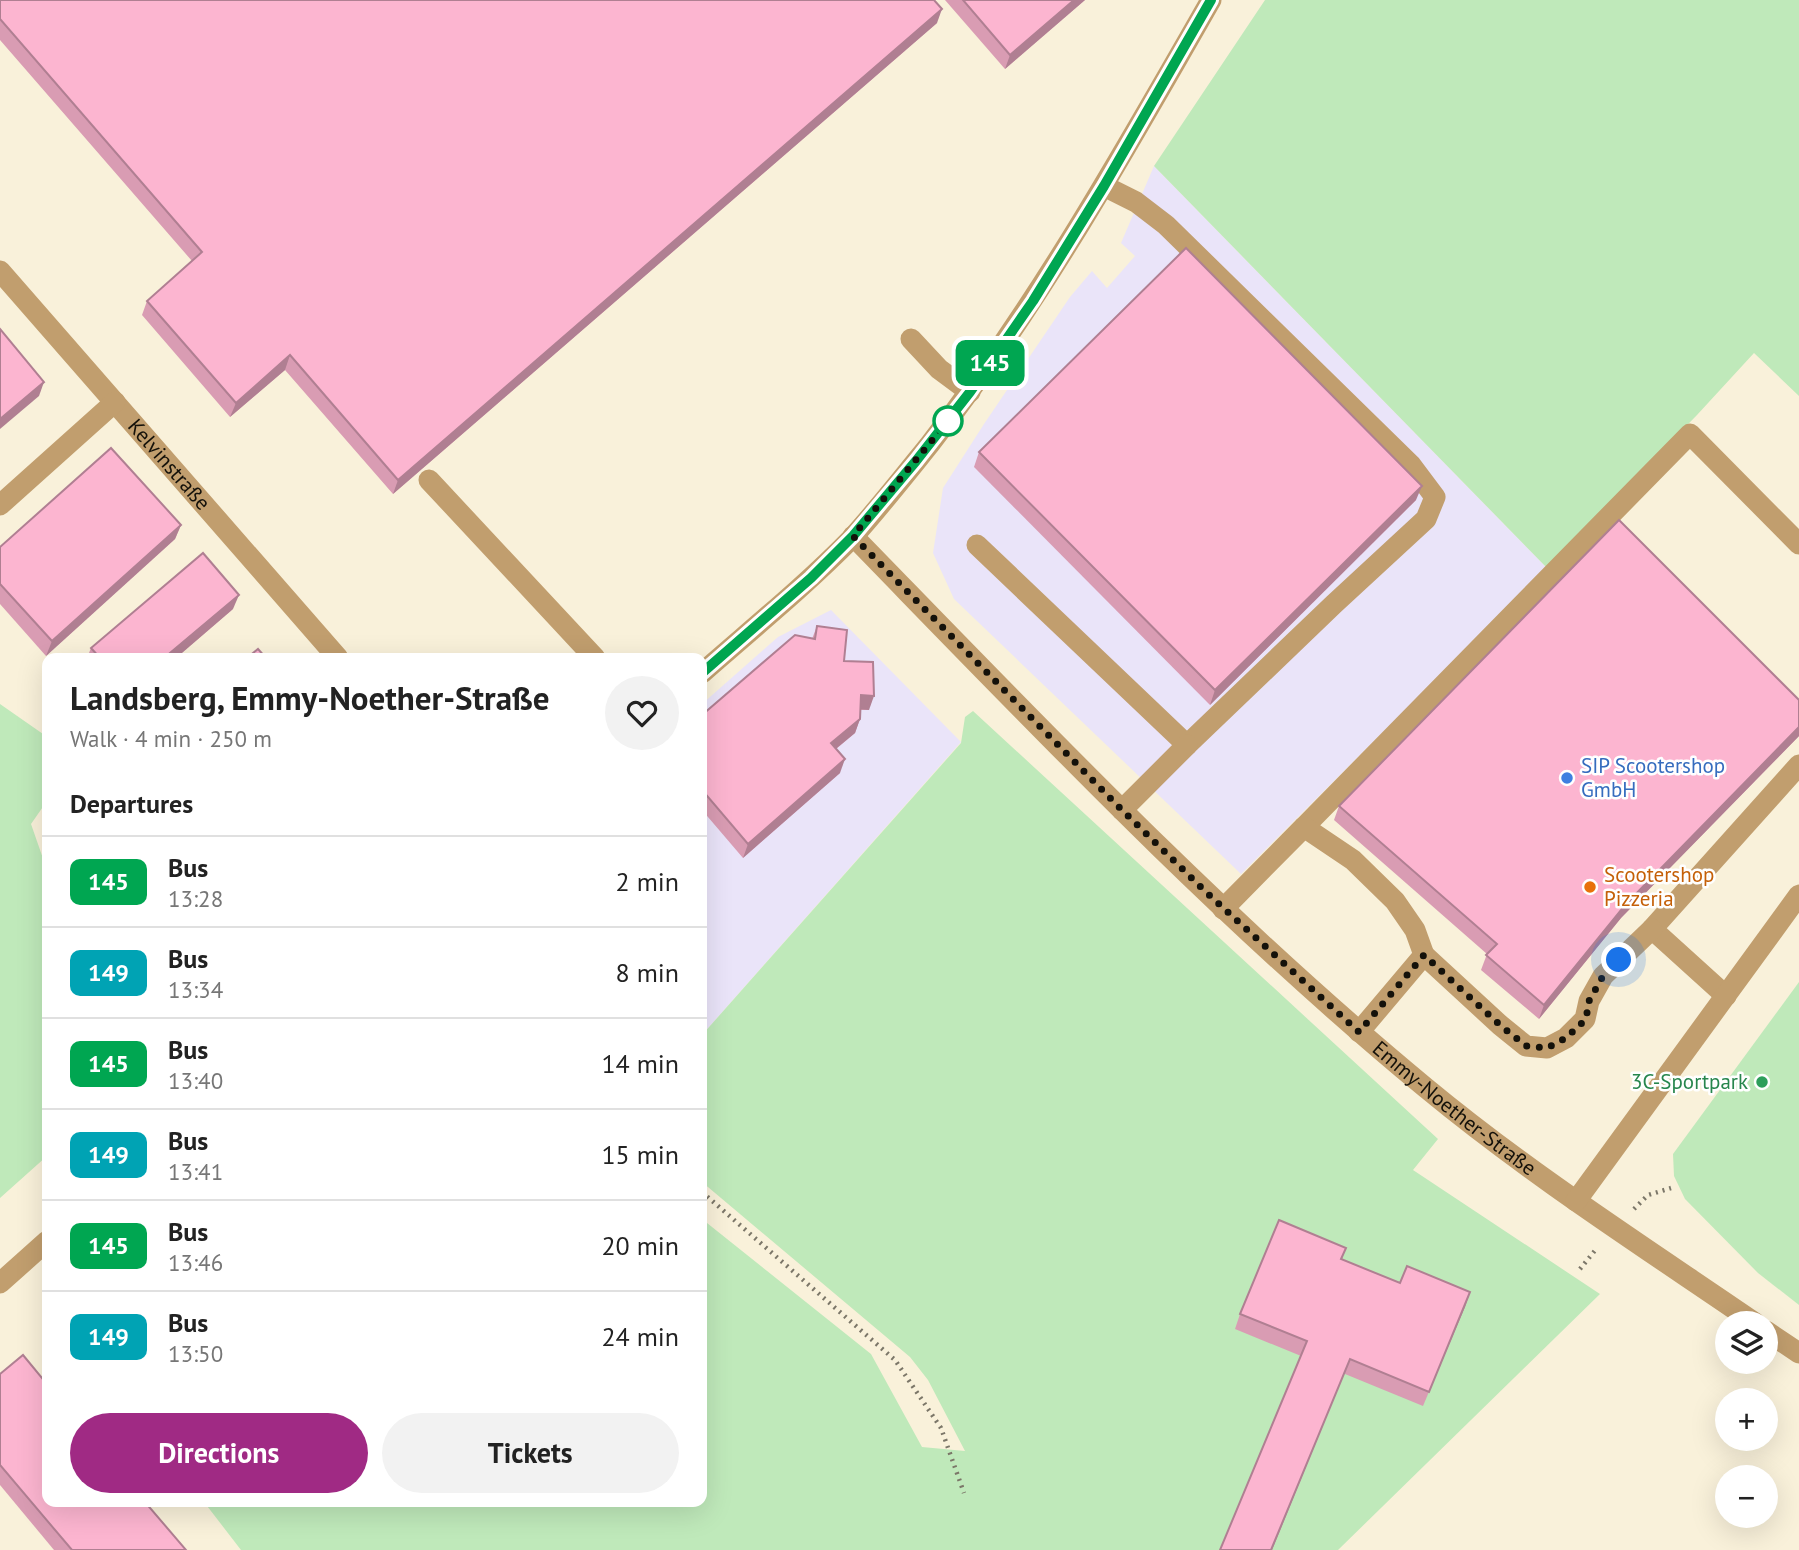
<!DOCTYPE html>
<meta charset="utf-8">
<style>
body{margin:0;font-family:"PT Sans",sans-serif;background:#f2f2f2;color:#222;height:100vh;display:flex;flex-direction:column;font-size:26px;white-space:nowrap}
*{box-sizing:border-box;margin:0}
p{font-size:23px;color:#767676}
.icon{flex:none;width:38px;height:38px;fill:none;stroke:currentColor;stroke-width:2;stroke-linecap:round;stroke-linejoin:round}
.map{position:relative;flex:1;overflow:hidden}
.details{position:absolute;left:42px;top:653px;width:665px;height:854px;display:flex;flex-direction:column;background:#fff;border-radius:14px;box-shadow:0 7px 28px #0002}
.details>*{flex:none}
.badge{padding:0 14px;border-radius:10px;font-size:24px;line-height:46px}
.controls{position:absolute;left:1715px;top:1311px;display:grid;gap:14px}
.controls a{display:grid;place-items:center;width:63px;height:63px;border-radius:50%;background:#fff;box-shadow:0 7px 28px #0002;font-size:35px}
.you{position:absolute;width:35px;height:35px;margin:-18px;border:5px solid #fff;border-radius:50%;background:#1a73e8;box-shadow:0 0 0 10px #1a73e833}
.map>.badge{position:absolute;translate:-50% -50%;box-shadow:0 0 0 4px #fff}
h2{padding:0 28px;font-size:26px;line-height:63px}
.round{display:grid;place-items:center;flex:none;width:74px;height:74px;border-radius:37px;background:#f2f2f2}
.head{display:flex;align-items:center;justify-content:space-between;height:119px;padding:0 28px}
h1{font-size:33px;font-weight:800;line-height:52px}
.action{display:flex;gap:14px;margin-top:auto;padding:14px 28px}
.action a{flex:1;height:80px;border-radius:42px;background:#a02a84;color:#fff;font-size:28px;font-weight:800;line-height:80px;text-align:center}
.action a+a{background:#f2f2f2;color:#222}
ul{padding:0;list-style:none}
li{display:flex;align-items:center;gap:21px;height:91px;padding:0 28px;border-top:2px solid #e0e0e0}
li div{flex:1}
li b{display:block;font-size:26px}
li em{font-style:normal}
li .badge{min-width:77px;font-weight:700;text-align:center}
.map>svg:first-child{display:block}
.industrial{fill:#eae4f9}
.green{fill:#bfe9ba}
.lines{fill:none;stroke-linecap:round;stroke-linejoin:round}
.path{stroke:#7b7668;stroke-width:4.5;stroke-dasharray:2 5;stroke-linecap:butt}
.minor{stroke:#c19e6e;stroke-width:21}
.wall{fill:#d99cb3}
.shaded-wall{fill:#b07f92}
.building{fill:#fcb5d0;stroke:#b07f92;stroke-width:2}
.line-casing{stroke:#fff;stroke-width:16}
.line{stroke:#00a651;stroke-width:10}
.walk{stroke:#14110a;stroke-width:7;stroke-dasharray:0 12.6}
.stop-dot{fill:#fff;stroke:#00a651;stroke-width:3.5}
.shop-dot{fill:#3f7fe0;stroke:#fff;stroke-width:2.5}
.food-dot{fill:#e8710a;stroke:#fff;stroke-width:2.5}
.leisure-dot{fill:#2e9e5b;stroke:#fff;stroke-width:2.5}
.labels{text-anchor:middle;stroke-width:5;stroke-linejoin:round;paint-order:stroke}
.street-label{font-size:21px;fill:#14110a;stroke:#fff}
.shop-label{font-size:21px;fill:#366cbe;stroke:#fff;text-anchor:start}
.food-label{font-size:21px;fill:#c56008;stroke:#fff;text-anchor:start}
.leisure-label{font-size:21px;fill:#27864d;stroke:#fff;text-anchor:end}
</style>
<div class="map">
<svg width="1799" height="1550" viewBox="0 0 1799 1550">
<rect width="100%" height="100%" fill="#f9f1da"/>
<g class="industrial">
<polygon points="1154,166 1547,568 1241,874 954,599 933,553 943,488 984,424 1070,297 1092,271 1107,288 1135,256 1121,243"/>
<polygon points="831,610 961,742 702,1035 702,704 778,637"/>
</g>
<g class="green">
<polygon points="1265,0 1799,0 1799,396 1754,353 1697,415 1547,568 1154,166"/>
<polygon points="0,704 43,734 47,733 47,801 31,824 47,870 47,1156 0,1198"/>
<polygon points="973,711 1438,1139 1413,1170 1600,1294 1338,1550 241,1550 204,1502 702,1502 702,1219 871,1354 922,1447 965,1451 928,1380 910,1357 702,1182 702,1035 961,743 965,717"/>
<polygon points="1799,982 1799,1305 1758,1273 1685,1199 1674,1176 1673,1154"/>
</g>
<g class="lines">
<g class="path">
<polyline points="702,1192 895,1360 941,1428 964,1493"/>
<polyline points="1634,1209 1648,1195 1671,1188"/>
<polyline points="1580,1269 1597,1248"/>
</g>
<g class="minor">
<path id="s1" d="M0 271 338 658"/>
<polyline points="911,339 939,369 970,392"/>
<polyline points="429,480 595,658"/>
<polyline points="0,505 115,402"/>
<path id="s2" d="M853 536C1038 726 1221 919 1426 1088 1530 1174 1644 1247 1755 1323"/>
<polyline points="977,545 1187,745 1334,604 1426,519 1435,497 1411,465 1166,225 1136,202 1104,186"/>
<path d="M702 673C752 629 805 586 852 538 879 508 905 475 930 444 1038 305 1124 152 1211 0"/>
<polyline points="1122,810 1187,745"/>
<polyline points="1304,827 1690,434 1799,544"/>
<polyline points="1223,909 1304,827 1353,860 1395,901 1415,930 1424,955"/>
<polyline points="1726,996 1652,929 1799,765"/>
<polyline points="1359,1032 1424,955 1500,1025 1526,1046 1547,1048 1566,1038 1585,1019 1589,1001 1603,976 1652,929"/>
<polyline points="1576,1201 1799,895"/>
<polyline points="0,1283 47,1241"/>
<polyline points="1766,1331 1799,1353"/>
</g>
</g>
<g class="wall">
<polygon points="0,0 937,23 393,494 285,370 230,417 142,315 147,301 192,261 0,40"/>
<polygon points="945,0 1085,0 1005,69"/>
<polygon points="979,452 1416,500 1210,705 974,467"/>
<polygon points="181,525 175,539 46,656 0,604 0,547"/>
<polygon points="233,609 176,658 87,658 91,648"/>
<polygon points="817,626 844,661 869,710 861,710 860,719 855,733 836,749 840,773 743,858 702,810 702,715 812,639"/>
<polygon points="1799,700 1799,736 1621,918 1539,1019 1481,970 1487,954 1334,820 1339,806"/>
<polygon points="1346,1248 1342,1259 1400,1283 1470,1292 1423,1406 1235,1329 1240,1314"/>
<polygon points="0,1374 186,1550 54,1550 0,1485"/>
</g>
<g class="shaded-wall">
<polygon points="1074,0 1085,0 1005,69 1010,55"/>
<polygon points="942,9 937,23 393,494 398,480"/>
<polygon points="290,355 285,370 230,417 236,403"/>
<polygon points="44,382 39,396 0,429 0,419"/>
<polygon points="1422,486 1416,500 1210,705 1215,690"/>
<polygon points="181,525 175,539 46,656 52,641"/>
<polygon points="239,595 233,609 176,658 164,658"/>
<polygon points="861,695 874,696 869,710 856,709"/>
<polygon points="860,719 855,733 826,757 831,743"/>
<polygon points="1799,727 1799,736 1621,918 1539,1019 1544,1005 1626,904"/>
<polygon points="845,759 840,773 743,858 748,844"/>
<polygon points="1470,1292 1465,1307 1423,1406 1429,1392"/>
<polygon points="1350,1359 1272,1550 1271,1550"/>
</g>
<g class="building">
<polygon points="0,0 934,0 942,9 398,480 290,355 236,403 147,301 202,252 0,19"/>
<polygon points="963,0 1074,0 1010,55"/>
<polygon points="1186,248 1422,486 1215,690 979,452"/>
<polygon points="0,329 44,382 0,419"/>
<polygon points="111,448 181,525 52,641 0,584 0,547"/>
<polygon points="1619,520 1799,700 1799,727 1626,904 1544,1005 1486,955 1497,944 1339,806"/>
<polygon points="203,553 239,595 164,658 100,658 91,648"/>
<polygon points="817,626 847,630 844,661 873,662 874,696 861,695 860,719 831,743 845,759 748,844 702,790 702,715 795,635 815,639"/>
<polygon points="258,649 266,658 247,658"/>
<polygon points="1279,1220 1346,1248 1341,1259 1400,1283 1407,1266 1470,1292 1429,1392 1350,1359 1271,1550 1220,1550 1307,1341 1240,1314"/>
<polygon points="23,1355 47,1384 47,1502 145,1502 186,1550 72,1550 0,1465 0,1374"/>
</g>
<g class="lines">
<defs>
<polyline id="line" points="702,673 811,578 853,536 916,461 970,392 1033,301 1104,186 1211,0"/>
</defs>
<use href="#line" class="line-casing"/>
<use href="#line" class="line"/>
<polyline class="walk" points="948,421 853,536 1122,810 1206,892 1359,1032 1424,955 1500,1025 1526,1046 1547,1048 1566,1038 1586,1019 1589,1001 1603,976 1619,960"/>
</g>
<circle class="stop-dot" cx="948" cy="421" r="14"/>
<circle class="shop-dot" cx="1567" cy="778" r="7"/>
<circle class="food-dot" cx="1590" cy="887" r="7"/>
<circle class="leisure-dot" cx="1762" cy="1082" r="7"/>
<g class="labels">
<g class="street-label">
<text dy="7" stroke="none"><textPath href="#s1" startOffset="257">Kelvinstraße</textPath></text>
<text dy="7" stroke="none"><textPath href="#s2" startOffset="831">Emmy-Noether-Straße</textPath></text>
</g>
<g class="shop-label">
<text x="1581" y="773">SIP Scootershop<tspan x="1581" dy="24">GmbH</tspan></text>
</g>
<g class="food-label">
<text x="1604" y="882">Scootershop<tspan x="1604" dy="24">Pizzeria</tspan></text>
</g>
<g class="leisure-label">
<text x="1748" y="1089">3C-Sportpark</text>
</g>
</g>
</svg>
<div class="controls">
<a><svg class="icon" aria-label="layers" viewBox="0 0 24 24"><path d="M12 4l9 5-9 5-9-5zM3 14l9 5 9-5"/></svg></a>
<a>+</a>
<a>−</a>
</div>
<div class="you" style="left:1619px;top:960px"></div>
<b class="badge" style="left:990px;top:363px;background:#00a651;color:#fff">145</b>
<section class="details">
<div class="head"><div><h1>Landsberg, Emmy-Noether-Straße</h1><p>Walk · 4 min · 250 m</p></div><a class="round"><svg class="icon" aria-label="heart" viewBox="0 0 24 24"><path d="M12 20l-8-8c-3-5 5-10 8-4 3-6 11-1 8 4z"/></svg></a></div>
<h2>Departures</h2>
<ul>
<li><span class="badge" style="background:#00a651;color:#fff">145</span><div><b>Bus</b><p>13:28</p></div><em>2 min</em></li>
<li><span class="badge" style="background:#00a3b4;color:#fff">149</span><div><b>Bus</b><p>13:34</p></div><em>8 min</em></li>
<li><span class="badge" style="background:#00a651;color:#fff">145</span><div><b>Bus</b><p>13:40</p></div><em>14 min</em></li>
<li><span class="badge" style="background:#00a3b4;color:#fff">149</span><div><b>Bus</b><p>13:41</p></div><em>15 min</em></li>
<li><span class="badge" style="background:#00a651;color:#fff">145</span><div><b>Bus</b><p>13:46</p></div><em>20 min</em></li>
<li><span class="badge" style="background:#00a3b4;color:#fff">149</span><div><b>Bus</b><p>13:50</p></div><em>24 min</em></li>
</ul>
<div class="action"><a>Directions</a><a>Tickets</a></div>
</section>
</div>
